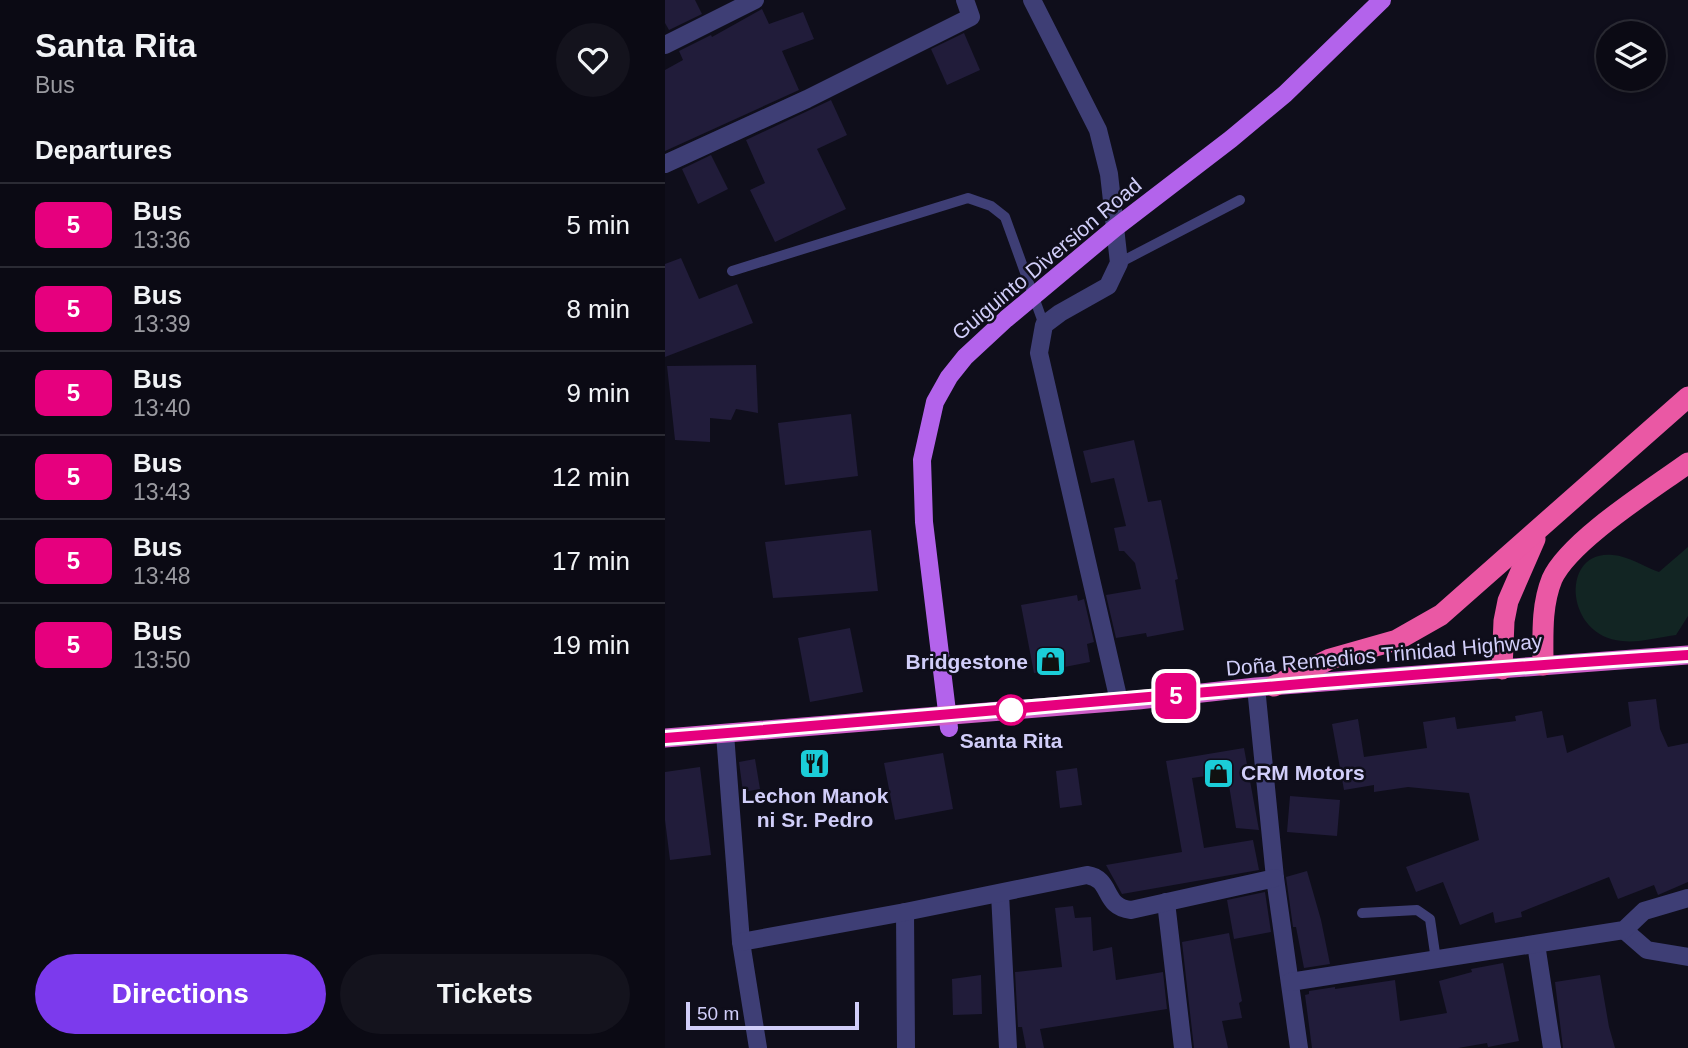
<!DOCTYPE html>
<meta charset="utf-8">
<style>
body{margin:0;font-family:Helvetica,sans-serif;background:#14131d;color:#f1f3f6;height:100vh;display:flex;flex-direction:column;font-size:26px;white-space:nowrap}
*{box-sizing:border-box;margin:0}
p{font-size:23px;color:#9a9aa0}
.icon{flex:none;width:38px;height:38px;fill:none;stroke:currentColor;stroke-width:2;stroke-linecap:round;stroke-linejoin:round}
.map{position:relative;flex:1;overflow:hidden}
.drawer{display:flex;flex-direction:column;background:#0b0a14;width:665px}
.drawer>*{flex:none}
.badge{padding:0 14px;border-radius:10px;font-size:24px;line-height:46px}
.fabs{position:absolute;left:931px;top:21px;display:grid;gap:14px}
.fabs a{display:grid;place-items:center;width:70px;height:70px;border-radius:50%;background:#0b0a14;box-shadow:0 4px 10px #0003,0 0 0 2px #2b2b34;font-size:35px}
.scale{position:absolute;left:21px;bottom:18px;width:173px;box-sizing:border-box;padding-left:7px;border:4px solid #d1cef9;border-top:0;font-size:19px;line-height:24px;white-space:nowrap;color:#d1cef9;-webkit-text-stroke:5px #0f0e1b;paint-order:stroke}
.map>.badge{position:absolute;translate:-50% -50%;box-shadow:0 0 0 4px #fff}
h2{padding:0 35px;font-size:26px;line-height:63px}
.round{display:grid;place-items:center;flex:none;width:74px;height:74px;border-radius:37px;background:#14131d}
.overview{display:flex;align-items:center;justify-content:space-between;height:119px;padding:0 35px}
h1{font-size:33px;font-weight:800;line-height:52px}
.button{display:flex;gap:14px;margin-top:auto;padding:14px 35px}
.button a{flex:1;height:80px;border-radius:42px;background:#7c3aed;color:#fff;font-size:28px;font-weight:800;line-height:80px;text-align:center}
.button a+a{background:#14131d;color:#f1f3f6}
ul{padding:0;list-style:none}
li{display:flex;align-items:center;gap:21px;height:84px;padding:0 35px;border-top:2px solid #2b2b34}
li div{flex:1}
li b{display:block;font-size:26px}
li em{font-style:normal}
li .badge{min-width:77px;font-weight:700;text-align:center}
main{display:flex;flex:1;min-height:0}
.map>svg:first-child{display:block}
.green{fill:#122523}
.building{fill:#211c3a}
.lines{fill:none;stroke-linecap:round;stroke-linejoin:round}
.service{stroke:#3e3e75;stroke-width:10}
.minor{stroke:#3e3e75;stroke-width:18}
.primary{stroke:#b363eb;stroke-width:18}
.trunk{stroke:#ce5ec8;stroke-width:19}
.motorway{stroke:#ea58a4;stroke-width:21}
.line-casing{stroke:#fff;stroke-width:16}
.line{stroke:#e6007e;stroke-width:10}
.stop-dot{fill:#fff;stroke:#e6007e;stroke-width:3.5}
.labels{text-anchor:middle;stroke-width:5;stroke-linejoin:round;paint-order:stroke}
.street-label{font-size:21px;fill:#d1cef9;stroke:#0f0e1b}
.poi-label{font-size:21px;font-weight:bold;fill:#d1cef9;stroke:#0f0e1b;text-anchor:end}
.stop-label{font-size:21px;font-weight:bold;fill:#d1cef9;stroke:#0f0e1b}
</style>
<main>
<section class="drawer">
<div class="overview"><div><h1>Santa Rita</h1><p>Bus</p></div><a class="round"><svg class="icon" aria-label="heart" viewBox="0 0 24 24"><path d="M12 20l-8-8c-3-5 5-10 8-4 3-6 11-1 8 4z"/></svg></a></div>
<h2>Departures</h2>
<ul>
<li><span class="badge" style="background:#e6007e;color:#fff">5</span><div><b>Bus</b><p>13:36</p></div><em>5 min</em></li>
<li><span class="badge" style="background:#e6007e;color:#fff">5</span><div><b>Bus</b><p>13:39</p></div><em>8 min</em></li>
<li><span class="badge" style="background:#e6007e;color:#fff">5</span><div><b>Bus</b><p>13:40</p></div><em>9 min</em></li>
<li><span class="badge" style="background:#e6007e;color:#fff">5</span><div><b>Bus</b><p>13:43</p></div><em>12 min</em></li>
<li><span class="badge" style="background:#e6007e;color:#fff">5</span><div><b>Bus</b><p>13:48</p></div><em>17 min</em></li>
<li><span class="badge" style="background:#e6007e;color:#fff">5</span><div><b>Bus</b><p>13:50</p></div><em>19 min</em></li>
</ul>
<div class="button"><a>Directions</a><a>Tickets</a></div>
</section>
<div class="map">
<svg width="1023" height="1048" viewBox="0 0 1023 1048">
<rect width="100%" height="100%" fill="#0f0e1b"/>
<path class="green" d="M1023 547V616L1011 635C995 637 974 643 957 641 899 636 895 549 948 555 963 556 980 567 994 572Z"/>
<g class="building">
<polygon points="0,0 30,0 37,14 4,30 0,23"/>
<polygon points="97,9 104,24 138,12 149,39 117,51 134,90 0,151 0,70 18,60 14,51 46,35 47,37"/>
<polygon points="299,33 315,70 282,85 266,49"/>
<polygon points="166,100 182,135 152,149 181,209 110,242 85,190 100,183 81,140"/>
<polygon points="46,155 63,189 33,204 17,169"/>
<polygon points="16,258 34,299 72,284 88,323 0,357 0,264"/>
<polygon points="91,365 93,413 71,409 66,420 45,418 45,442 10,440 2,366"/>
<polygon points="186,414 193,476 120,485 113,423"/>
<polygon points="469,440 483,502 496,500 513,579 510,580 519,630 482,637 481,633 451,638 441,595 476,589 470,563 459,551 454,551 449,528 461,526 449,478 426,483 418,451"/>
<polygon points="206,530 213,591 108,598 100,542"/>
<polygon points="412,595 413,601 419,599 429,642 422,644 425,662 369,673 356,605"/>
<polygon points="185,628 198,692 145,702 133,638"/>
<polygon points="991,699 995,729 1003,747 1023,743 1023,882 993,895 989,885 953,899 944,877 856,912 857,917 830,923 828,912 795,925 778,882 751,892 741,867 814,840 804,793 743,787 709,792 709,785 679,790 667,724 693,719 699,757 762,748 758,722 790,717 792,729 851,721 850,716 877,711 882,738 898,735 902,753 966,726 963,702"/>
<polygon points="579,748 594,830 571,828 562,773 527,778 539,848 588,840 594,870 457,894 441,865 517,852 501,761"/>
<polygon points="278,753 288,809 230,820 219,763"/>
<polygon points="90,759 95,789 78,792 74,762"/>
<polygon points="35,767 46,855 5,860 0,820 0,772"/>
<polygon points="412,768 417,805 395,808 391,771"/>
<polygon points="625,796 675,800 672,836 622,832"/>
<polygon points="642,871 656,920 665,964 639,968 631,927 628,927 621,877"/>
<polygon points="600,892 606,932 569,939 562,900"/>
<polygon points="408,906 410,918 426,917 428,951 447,947 451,980 498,972 502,1009 375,1029 379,1048 361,1048 357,1027 353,1027 350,972 397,967 390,908"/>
<polygon points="564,933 577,1001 574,1003 577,1018 557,1021 563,1048 529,1048 517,942"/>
<polygon points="838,963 854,1041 823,1047 822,1043 793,1048 647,1048 640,995 644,994 644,991 670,987 670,989 730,980 735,1021 782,1013 774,981 807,972 806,969"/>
<polygon points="316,975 317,1014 288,1015 287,979"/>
<polygon points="935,975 944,1027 950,1048 898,1048 890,982"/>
</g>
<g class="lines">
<g class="service">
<polyline points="454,263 575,200"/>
<polyline points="67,271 303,198 326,206 340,217 379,325"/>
<polyline points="697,913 752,910 765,919 771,960"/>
</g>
<g class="minor">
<polyline points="367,0 433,130 444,174 454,263 443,286 395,313 379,325 374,353 454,701"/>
<polyline points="0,45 90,0"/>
<polyline points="0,164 142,99 306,17 300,0"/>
<polyline points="591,687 610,878 634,1048"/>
<polyline points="60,734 76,942 93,1048"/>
<polyline points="335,894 343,1048"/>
<polyline points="501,902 518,1048"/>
<polyline points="240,912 241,1048"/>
<polyline points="959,930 982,950 1023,957"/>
<path d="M76 942 240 912 422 875C448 879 437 907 466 910L610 878"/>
<polyline points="871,944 887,1048"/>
<polyline points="625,982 959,930 979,911 1023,898"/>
</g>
<polyline class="primary" points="284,728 259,522 257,460 270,402 284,377 300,357 341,319 450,228 566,139 620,94 717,0"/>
<polyline class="trunk" points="0,738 473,700 591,687 1023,655"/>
<g class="motorway">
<path d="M878 665C878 636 876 606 887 579 904 541 987 489 1023 463"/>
<polyline points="837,669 839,621 843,601 870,539"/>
<polyline points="609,686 665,659 732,640 776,615 1023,397"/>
</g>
</g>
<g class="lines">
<defs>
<path id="line" d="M0 738C341 711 682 677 1023 655"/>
</defs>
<use href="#line" class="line-casing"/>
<use href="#line" class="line"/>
</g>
<defs>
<symbol id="shop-square" viewBox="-11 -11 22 22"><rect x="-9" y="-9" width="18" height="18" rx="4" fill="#1bcdd8" stroke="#0f0e1b"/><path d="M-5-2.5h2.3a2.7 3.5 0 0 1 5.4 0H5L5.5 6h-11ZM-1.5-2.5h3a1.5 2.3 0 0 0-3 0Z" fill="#111"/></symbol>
<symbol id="restaurant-square" viewBox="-11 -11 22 22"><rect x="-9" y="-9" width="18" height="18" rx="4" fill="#1bcdd8" stroke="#0f0e1b"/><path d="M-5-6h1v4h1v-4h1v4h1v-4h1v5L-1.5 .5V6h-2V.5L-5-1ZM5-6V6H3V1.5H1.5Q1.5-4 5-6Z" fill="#111"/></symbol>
</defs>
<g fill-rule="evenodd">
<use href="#shop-square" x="368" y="644" width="35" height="35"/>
<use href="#restaurant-square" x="132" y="746" width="35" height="35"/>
<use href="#shop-square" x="536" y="756" width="35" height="35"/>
</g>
<circle class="stop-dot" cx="346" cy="710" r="14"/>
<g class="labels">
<g class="street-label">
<text transform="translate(382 259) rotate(-40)" y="7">Guiguinto Diversion Road</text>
<text transform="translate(719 655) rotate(-5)" y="7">Doña Remedios Trinidad Highway</text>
</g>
<g class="poi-label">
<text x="363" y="669">Bridgestone</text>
<text x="576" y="780" text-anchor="start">CRM Motors</text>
<text x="150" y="803" text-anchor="middle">Lechon Manok<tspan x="150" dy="24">ni Sr. Pedro</tspan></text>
</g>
<g class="stop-label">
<text x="346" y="748">Santa Rita</text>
</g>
</g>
</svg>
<div class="fabs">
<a><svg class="icon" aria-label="layers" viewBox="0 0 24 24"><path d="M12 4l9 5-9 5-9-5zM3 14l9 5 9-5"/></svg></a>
</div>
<div class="scale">50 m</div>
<b class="badge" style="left:511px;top:696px;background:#e6007e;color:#fff">5</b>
</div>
</main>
